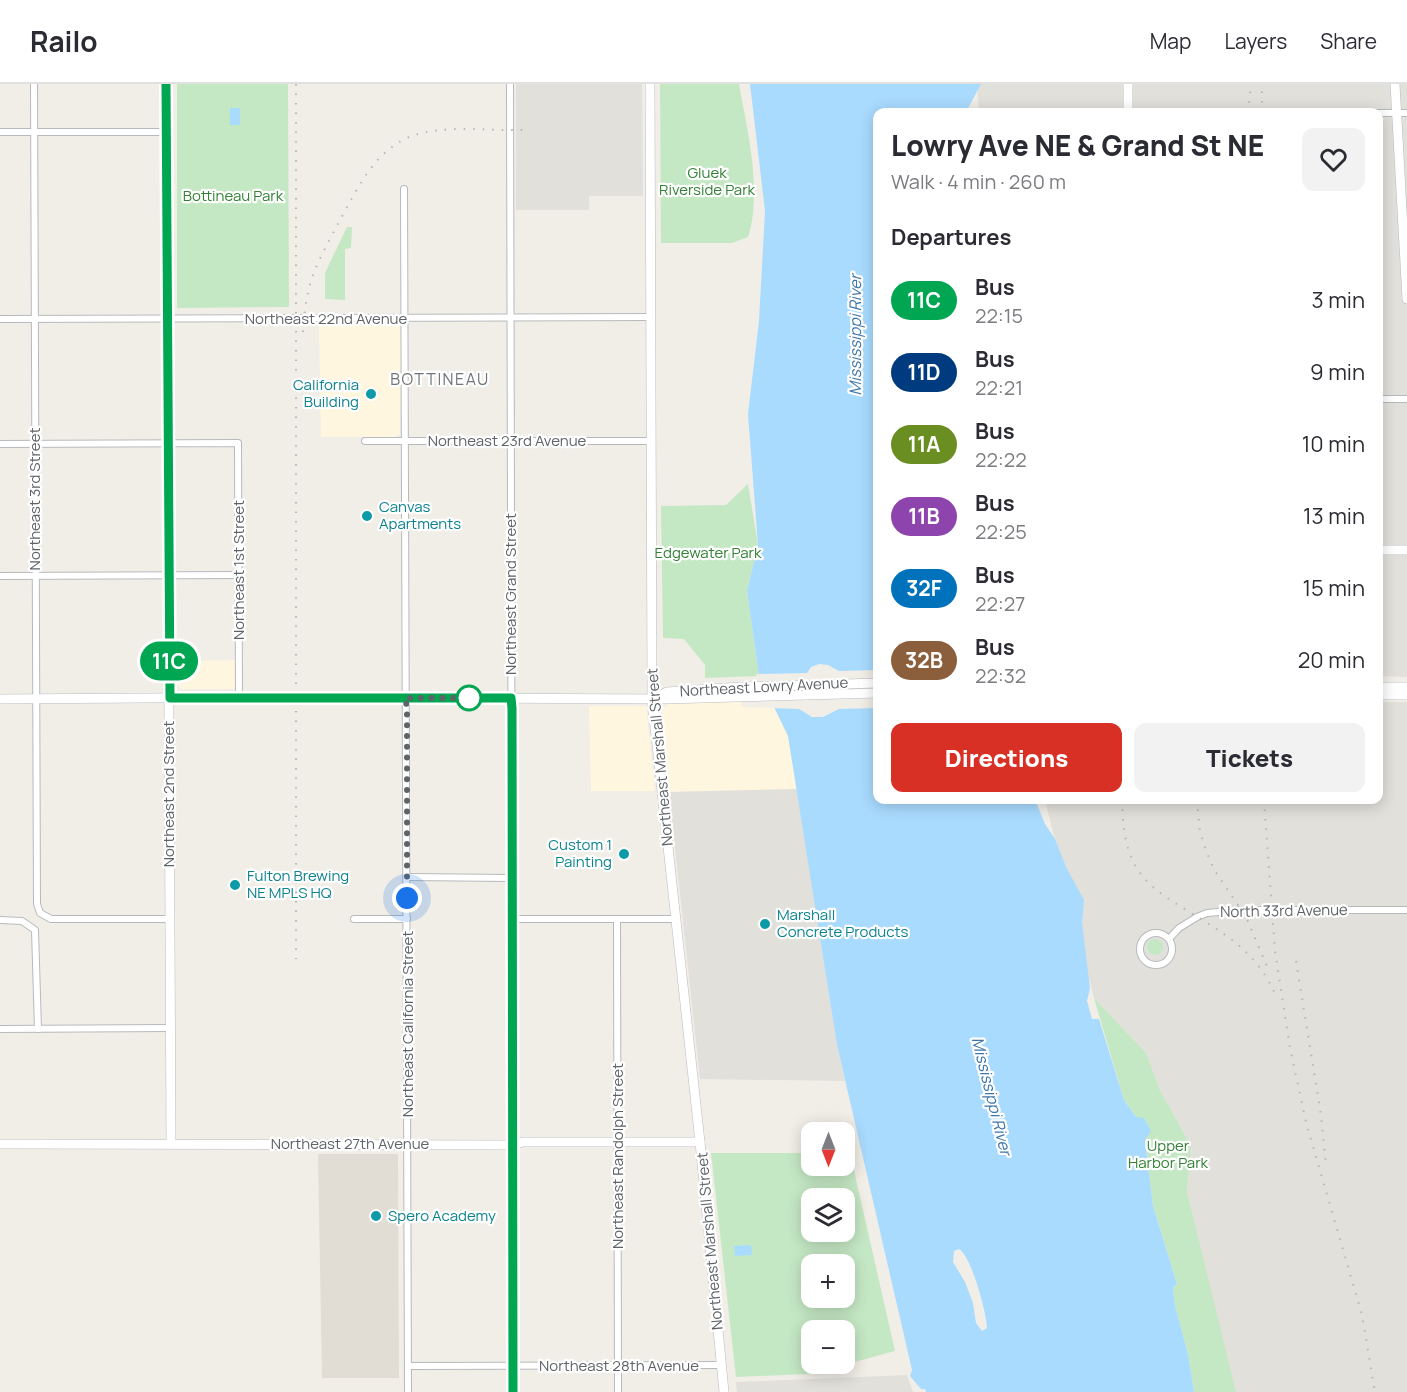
<!DOCTYPE html>
<meta charset="utf-8">
<style>
body{margin:0;font-family:Manrope,sans-serif;background:#f2f2f3;color:#2b2b33;height:100vh;display:flex;flex-direction:column;font-size:22px;white-space:nowrap}
*{box-sizing:border-box;margin:0}
p{font-size:20px;color:#7c7c81}
.icon{flex:none;width:33px;height:33px;fill:none;stroke:currentColor;stroke-width:2;stroke-linecap:round;stroke-linejoin:round}
.map{position:relative;flex:1;overflow:hidden}
.panel{position:absolute;left:873px;top:24px;width:510px;height:696px;display:flex;flex-direction:column;background:#fff;border-radius:12px;box-shadow:0 3px 15px #0003}
.panel>*{flex:none}
.badge{padding:0 12px;border-radius:20px;font-size:21px;line-height:39px}
.needle{width:39px;rotate:180deg}
.buttons{position:absolute;left:801px;top:1038px;display:grid;gap:12px}
.buttons a{display:grid;place-items:center;width:54px;height:54px;border-radius:12px;background:#fff;box-shadow:0 3px 15px #0003;font-size:30px}
.you{position:absolute;width:30px;height:30px;margin:-15px;border:4px solid #fff;border-radius:50%;background:#1a73e8;box-shadow:0 0 0 9px #1a73e833}
.map>.badge{position:absolute;translate:-50% -50%;box-shadow:0 0 0 3px #fff}
h2{padding:0 18px;font-size:22px;line-height:54px}
.round{display:grid;place-items:center;flex:none;width:63px;height:63px;border-radius:12px;background:#f2f2f3}
.summary{display:flex;align-items:center;justify-content:space-between;height:102px;padding:0 18px}
h1{font-size:28px;font-weight:800;line-height:45px}
.action{display:flex;gap:12px;margin-top:auto;padding:12px 18px}
.action a{flex:1;height:69px;border-radius:12px;background:#d93025;color:#fff;font-size:24px;font-weight:800;line-height:69px;text-align:center}
.action a+a{background:#f2f2f3;color:#2b2b33}
ul{padding:0;list-style:none}
li{display:flex;align-items:center;gap:18px;height:72px;padding:0 18px}
li div{flex:1}
li b{display:block;font-size:22px}
li em{font-style:normal}
li .badge{min-width:66px;font-weight:700;text-align:center}
header{display:flex;align-items:center;gap:36px;box-sizing:border-box;height:84px;padding:0 30px;background:#fff;border-bottom:2px solid #e1e1e2}
header strong{font-size:28px}
nav{display:flex;gap:33px;margin-inline-start:auto;font-size:21px}
.map>svg:first-child{display:block}
.commercial{fill:#fef6df}
.industrial{fill:#e2e0db}
.education{fill:#e1ddd5}
.green{fill:#c5e8c4;fill-rule:evenodd}
.water{fill:#a9dbff;fill-rule:evenodd}
.pier{fill:#f1eee7}
.lines{fill:none;stroke-linecap:round;stroke-linejoin:round}
.street-casing{stroke:#b7babd;stroke-width:8}
.secondary-casing{stroke:#b8bcc0;stroke-width:10}
.street{stroke:#fff;stroke-width:6}
.secondary{stroke:#fff;stroke-width:9}
.rail{stroke:#b5b6b7;stroke-width:2;stroke-dasharray:1.5 8;stroke-linecap:butt}
.line-casing{stroke:#fff;stroke-width:14}
.line{stroke:#00a651;stroke-width:9}
.walk{stroke:#5e6367;stroke-width:6;stroke-dasharray:0 10.8}
.culture-dot{fill:#0f9aa8;stroke:#fff;stroke-width:2}
.stop-dot{fill:#fff;stroke:#00a651;stroke-width:3}
.labels{text-anchor:middle;stroke-width:4.5;stroke-linejoin:round;paint-order:stroke}
.park-label{font-size:15px;fill:#348136;stroke:#fff}
.street-label{font-size:15px;fill:#5e6367;stroke:#fff}
.culture-label{font-size:15px;fill:#0d838f;stroke:#fff;text-anchor:start}
.water-label{font-size:16px;font-style:italic;fill:#4176aa;stroke:#fff}
.neighbourhood-label{font-size:16px;letter-spacing:1.5px;fill:#6f7579;stroke:#fff}
</style>
<header>
<strong>Railo</strong>
<nav><a>Map</a><a>Layers</a><a>Share</a></nav>
</header>
<div class="map">
<svg width="1407" height="1308" viewBox="0 0 1407 1308">
<rect width="100%" height="100%" fill="#f1eee7"/>
<g class="commercial">
<polygon points="319,239 399,240 401,246 400,350 395,353 321,353"/>
<polygon points="239,576 239,605 181,605 176,600 176,577"/>
<polygon points="741,617 742,623 775,624 788,652 797,705 669,708 662,634 663,624 670,619"/>
<polygon points="589,622 646,622 655,707 591,707"/>
</g>
<g class="industrial">
<polygon points="516,0 642,0 643,112 589,112 589,126 516,126"/>
<polygon points="977,0 1407,0 1407,593 1379,592 1378,28 979,28"/>
<polygon points="1379,618 1407,618 1407,1308 1233,1308 1187,1108 1191,1062 1160,1006 1146,969 1094,914 1045,716 1378,716"/>
<polygon points="797,705 837,961 845,997 700,995 669,708"/>
<polygon points="907,1291 913,1308 737,1308 736,1298"/>
</g>
<polygon class="education" points="318,1070 398,1070 399,1294 322,1294"/>
<g class="green">
<polygon points="177,0 288,0 289,223 177,224"/>
<path d="M660 0H739C747 45 763 109 748 153L732 159H661Z"/>
<polygon points="347,143 352,143 351,164 345,165 345,216 325,215 325,189"/>
<polygon points="748,400 758,461 747,507 759,592 705,594 705,581 684,555 663,554 661,422 726,421"/>
<circle cx="1155" cy="863" r="8"/>
<polygon points="1094,914 1146,969 1160,1006 1191,1062 1187,1108 1236,1308 1194,1308 1188,1270 1175,1222 1173,1204 1177,1200 1153,1122 1145,1056 1136,1033 1124,1016"/>
<path d="M711 1069H811L812 1082H844L845 1069H850L895 1267 810 1290 736 1293ZM812 1114H844V1148H812ZM812 1180H844V1214H812ZM812 1246H844V1280H812Z"/>
</g>
<g class="water">
<path d="M750 0H981L966 28H878V716H1035L1036 718 1045 740 1055 755 1066 783 1084 816 1082 838 1090 904 1087 917 1092 935H1099L1124 1016 1136 1033 1144 1034 1151 1047 1145 1056 1153 1122 1177 1200 1173 1204 1175 1222 1188 1270 1194 1308H926L925 1305H921L910 1292 912 1286 837 961 788 652 759 592 747 507 758 461 748 330 759 237 765 127ZM959 1165C971 1171 987 1230 987 1244L982 1247 976 1239 973 1219 965 1198 953 1178 954 1167Z"/>
<rect x="230" y="24" width="10" height="17"/>
<polygon points="751,1161 752,1171 735,1172 734,1162"/>
</g>
<polygon class="pier" points="819,580 828,581 839,587 877,586 877,624 839,625 823,633 812,633 799,625 772,624 756,590 807,589 811,583"/>
<g class="lines">
<defs>
<g id="street">
<polyline points="34,0 37,820 40,829 51,835 169,835"/>
<polyline points="510,0 513,1308"/>
<polyline points="1378,29 1407,29"/>
<polyline points="0,48 166,48"/>
<polyline points="404,105 408,1308"/>
<polyline points="0,235 651,233"/>
<polyline points="1378,315 1407,315"/>
<polyline points="365,357 650,357"/>
<polyline points="0,360 238,359 239,613"/>
<polyline points="0,492 240,491"/>
<polyline points="408,793 512,794"/>
<polyline points="354,835 407,835"/>
<polyline points="513,835 675,835"/>
<polyline points="617,835 618,1308"/>
<polyline points="0,836 22,837 35,846 38,945"/>
<circle cx="1156" cy="865" r="16"/>
<polyline points="1169,855 1179,844 1197,833 1207,829 1241,826 1407,826"/>
<polyline points="0,945 170,944"/>
<polyline points="409,1282 721,1281"/>
</g>
<g id="secondary">
<polyline points="166,0 171,1060"/>
<polyline points="650,0 652,615 700,1058 724,1308"/>
<polyline points="1128,0 1128,28"/>
<polyline points="1395,0 1407,215"/>
<polyline points="1378,466 1407,466"/>
<polyline points="1378,603 1407,603"/>
<polyline points="1378,611 1407,611"/>
<polyline points="655,614 667,608 741,603 878,599"/>
<polyline points="0,615 297,613 666,615 878,609"/>
<polyline points="0,1060 513,1061 523,1058 700,1058"/>
</g>
</defs>
<use href="#street" class="street-casing"/>
<use href="#secondary" class="secondary-casing"/>
<use href="#street" class="street"/>
<use href="#secondary" class="secondary"/>
<g class="rail">
<polyline points="296,0 296,875"/>
<polyline points="1248,28 1251,0"/>
<polyline points="1262,28 1262,0"/>
<path d="M303 248C304 230 306 212 312 194 319 174 330 155 340 136 358 104 373 69 409 53 441 40 488 47 523 46"/>
<path d="M1122 716C1123 740 1124 765 1138 786 1149 803 1167 814 1183 824 1225 850 1257 867 1277 914"/>
<polyline points="1197,716 1200,749 1209,774 1215,787 1246,833 1269,887"/>
<polyline points="1264,716 1275,867 1290,964 1306,1038 1362,1231 1375,1308"/>
<polyline points="1296,877 1321,1031 1326,1082"/>
</g>
</g>
<g class="lines">
<defs>
<polyline id="line" points="166,0 170,614 511,614 512,624 513,1308"/>
</defs>
<use href="#line" class="line-casing"/>
<use href="#line" class="line"/>
<polyline class="walk" points="407,814 407,623 405,614 480,614 469,614"/>
</g>
<g class="culture-dot">
<circle cx="371" cy="310" r="6"/>
<circle cx="367" cy="432" r="6"/>
<circle cx="624" cy="770" r="6"/>
<circle cx="235" cy="801" r="6"/>
<circle cx="765" cy="840" r="6"/>
<circle cx="376" cy="1132" r="6"/>
</g>
<circle class="stop-dot" cx="469" cy="614" r="12"/>
<g class="labels">
<g class="park-label">
<text x="707" y="94">Gluek<tspan x="707" dy="17">Riverside Park</tspan></text>
<text x="233" y="117">Bottineau Park</text>
<text x="708" y="474">Edgewater Park</text>
<text x="1168" y="1067">Upper<tspan x="1168" dy="17">Harbor Park</tspan></text>
</g>
<g class="street-label">
<text x="326" y="240">Northeast 22nd Avenue</text>
<text x="507" y="362">Northeast 23rd Avenue</text>
<text transform="translate(35 415) rotate(-90)" y="5">Northeast 3rd Street</text>
<text transform="translate(239 486) rotate(-90)" y="5">Northeast 1st Street</text>
<text transform="translate(511 510) rotate(-90)" y="5">Northeast Grand Street</text>
<text transform="translate(764 603) rotate(-3)" y="5">Northeast Lowry Avenue</text>
<text transform="translate(660 673) rotate(-95)" y="5">Northeast Marshall Street</text>
<text transform="translate(169 710) rotate(-90)" y="5">Northeast 2nd Street</text>
<text transform="translate(1284 827) rotate(-1)" y="5">North 33rd Avenue</text>
<text transform="translate(408 940) rotate(-90)" y="5">Northeast California Street</text>
<text x="350" y="1065">Northeast 27th Avenue</text>
<text transform="translate(618 1072) rotate(-90)" y="5">Northeast Randolph Street</text>
<text transform="translate(710 1157) rotate(-95)" y="5">Northeast Marshall Street</text>
<text x="619" y="1287">Northeast 28th Avenue</text>
</g>
<g class="culture-label">
<text x="359" y="306" text-anchor="end">California<tspan x="359" dy="17">Building</tspan></text>
<text x="379" y="428">Canvas<tspan x="379" dy="17">Apartments</tspan></text>
<text x="612" y="766" text-anchor="end">Custom 1<tspan x="612" dy="17">Painting</tspan></text>
<text x="247" y="797">Fulton Brewing<tspan x="247" dy="17">NE MPLS HQ</tspan></text>
<text x="777" y="836">Marshall<tspan x="777" dy="17">Concrete Products</tspan></text>
<text x="388" y="1137">Spero Academy</text>
</g>
<g class="water-label">
<text transform="translate(855 251) rotate(-90)" y="6">Mississippi River</text>
<text transform="translate(992 1012) rotate(76)" y="6">Mississippi River</text>
</g>
<g class="neighbourhood-label">
<text x="440" y="301">BOTTINEAU</text>
</g>
</g>
</svg>
<div class="buttons">
<a><svg class="needle" viewBox="-14 -14 28 28"><path d="M0-13l5 13h-10z" fill="#e53935"/><path d="M0 13l5-13h-10z" fill="#7c7c81"/></svg></a>
<a><svg class="icon" aria-label="layers" viewBox="0 0 24 24"><path d="M12 4l9 5-9 5-9-5zM3 14l9 5 9-5"/></svg></a>
<a>+</a>
<a>−</a>
</div>
<div class="you" style="left:407px;top:814px"></div>
<b class="badge" style="left:169px;top:577px;background:#00a651;color:#fff">11C</b>
<section class="panel">
<div class="summary"><div><h1>Lowry Ave NE &amp; Grand St NE</h1><p>Walk · 4 min · 260 m</p></div><a class="round"><svg class="icon" aria-label="heart" viewBox="0 0 24 24"><path d="M12 20l-8-8c-3-5 5-10 8-4 3-6 11-1 8 4z"/></svg></a></div>
<h2>Departures</h2>
<ul>
<li><span class="badge" style="background:#00a651;color:#fff">11C</span><div><b>Bus</b><p>22:15</p></div><em>3 min</em></li>
<li><span class="badge" style="background:#003b80;color:#fff">11D</span><div><b>Bus</b><p>22:21</p></div><em>9 min</em></li>
<li><span class="badge" style="background:#6b8e23;color:#fff">11A</span><div><b>Bus</b><p>22:22</p></div><em>10 min</em></li>
<li><span class="badge" style="background:#8e44ad;color:#fff">11B</span><div><b>Bus</b><p>22:25</p></div><em>13 min</em></li>
<li><span class="badge" style="background:#0072bc;color:#fff">32F</span><div><b>Bus</b><p>22:27</p></div><em>15 min</em></li>
<li><span class="badge" style="background:#8b5e3c;color:#fff">32B</span><div><b>Bus</b><p>22:32</p></div><em>20 min</em></li>
</ul>
<div class="action"><a>Directions</a><a>Tickets</a></div>
</section>
</div>
